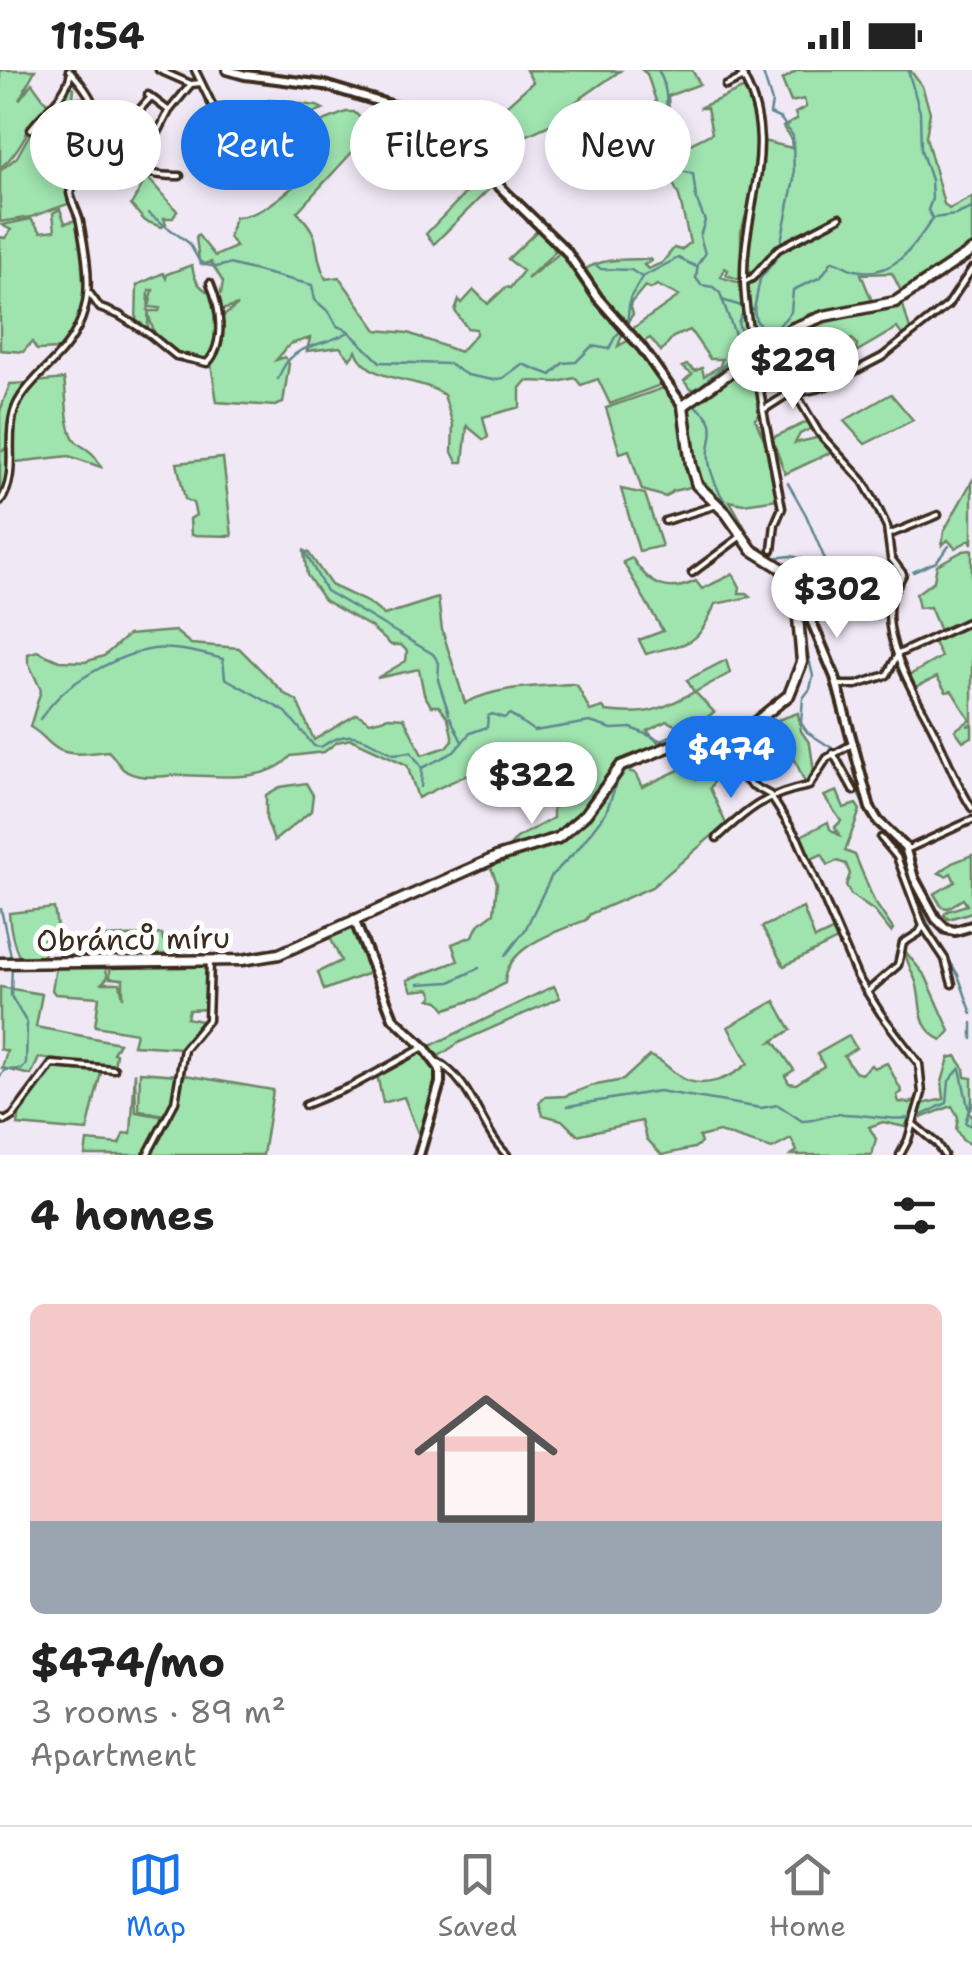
<!DOCTYPE html>
<html lang="en">
<head>
<meta charset="utf-8">
<style>
	body { margin:0; font-family:"Shantell Sans",sans-serif; background:#f2f2f2; color:#222; height:100vh; display:flex; flex-direction:column; font-size:38px; white-space:nowrap }
	* { box-sizing:border-box; margin:0 }
	p { font-size:32px; color:#767676 }
	.icon { flex:none; width:55px; height:55px; fill:none; stroke:currentColor; stroke-width:2; stroke-linecap:round; stroke-linejoin:round }
	.map { position:relative; height:1085px; overflow:hidden }
	.side { display:flex; flex-direction:column; background:#fff; flex:1 }
	.side>* { flex:none }
	.guide { position:absolute; left:30px; top:30px; width:912px; height:90px; display:flex; gap:20px }
	.price { position:absolute; translate:-50% -85px; padding:0 22px; border-radius:35px; background:#fff; color:#222; font-size:32px; line-height:65px; filter:drop-shadow(0 2px 5px #0008) }
	.price::after { content:''; position:absolute; left:50%; top:60px; width:30px; height:22px; margin-left:-15px; background:inherit; clip-path:polygon(0 0,100% 0,50% 100%) }
	.price.selected { background:#1a73e8; color:#fff }
	ul { padding:0; list-style:none }
	li { display:grid; align-content:center; gap:20px; height:530px; padding:0 30px }
	li span { display:grid; place-items:center; height:310px; border-radius:15px; color:#555 }
	li>.icon { margin-inline-start:auto }
	span .icon { width:180px; height:180px; fill:#fffc; stroke-width:1 }
	li b { font-size:42px }
	h2 { display:flex; justify-content:space-between; align-items:center; height:120px; padding:0 30px; font-size:42px }
	.chip { padding:0 35px; border-radius:45px; background:#fff; box-shadow:0 5px 15px #0003; font-size:35px; line-height:90px }
	.chip.selected { background:#1a73e8; color:#fff }
	.status { display:flex; justify-content:space-between; align-items:center; height:70px; padding:0 50px; background:#fff; direction:ltr }
	.status svg { height:28px; fill:currentColor }
	.dock { display:flex; justify-content:space-around; align-items:center; height:140px; border-top:2px solid #e0e0e0; background:#fff; font-size:28px; color:#767676 }
	.dock a { display:grid; justify-items:center; gap:5px }
	.dock .selected { color:#1a73e8 }
	.map>svg:first-child { display:block }
	.green { fill:#9fe3af; stroke:#6d8666; stroke-width:2.5 }
	.lines { fill:none; stroke-linecap:round; stroke-linejoin:round }
	.stream { stroke:#61878f; stroke-width:2.5 }
	.minor-casing { stroke:#3b2a1e; stroke-width:11 }
	.tertiary-casing { stroke:#3b2a1e; stroke-width:14 }
	.secondary-casing { stroke:#3b2a1e; stroke-width:15 }
	.minor { stroke:#fff; stroke-width:4 }
	.tertiary { stroke:#fff; stroke-width:6 }
	.secondary { stroke:#fff; stroke-width:8 }
	.labels { text-anchor:middle; dominant-baseline:central; stroke-width:10; stroke-linejoin:round; paint-order:stroke }
	.street-label { font-size:30px; fill:#3b2a1e; stroke:#fff }
</style>
</head>
<body>
<div class="status"><b>11:54</b><svg viewBox="0 0 49 12"><path d="M0 12V9h3v3zM5 12V6h3v6zM10 12V3h3v9zM15 12V0h3v12zM26 1h20v11H26zM47 4h2v5h-2z"/></svg></div>
<div class="map">
<svg width="972" height="1085" viewBox="0 0 972 1085">
	<rect width="100%" height="100%" fill="#f1e8f6"/>
	<filter id="ink" filterUnits="userSpaceOnUse"><feTurbulence type="fractalNoise" baseFrequency=".01" numOctaves="2"/><feDisplacementMap in="SourceGraphic" scale="20" xChannelSelector="R" yChannelSelector="G"/><feConvolveMatrix kernelMatrix="1 2 1 2 8 2 1 2 1" color-interpolation-filters="sRGB"/></filter>
	<g filter="url(#ink)">
		<g class="green">
			<path d="M0 0H35L19 30 32 13 48 35C28 53 22 81 0 98Z"/>
			<path d="M526 0 620 1 561 42 560 50 506 75 483 94 463 74 533 12Z"/>
			<path d="M642 0H692L700 14 668 26 669 41 664 48 668 57 679 60 688 75 712 63 707 38H699L747 17C755 43 765 84 754 107L756 111 741 162V210L726 205 728 200 725 198 721 207 746 215 747 159 759 112 763 71 792 78 791 69 783 57 797 49 795 43 806 37 804 29 791 32 782 10 798 0H910L922 16 930 42 926 67 944 134 949 139 972 127V175L921 212 901 221 892 203 861 204 872 231 870 234 809 244 698 319H690L684 311 692 304 682 297 687 295 695 301 702 298 704 306 720 296 722 289H710L690 260 673 267 661 281 650 268 643 272 632 259 679 226 657 215 651 219 645 216 630 234 633 244 626 254 598 224 584 200C604 187 626 190 650 189L651 191 644 195 648 199 662 193 674 178 681 180 690 173 679 126 643 49 656 31 647 4Z"/>
			<path d="M70 15 74 18 73 27 82 28 77 43 70 41 65 51 81 58 85 52 79 47 84 30 90 55 97 56 91 74 85 71 89 61 77 78 79 81 75 89 81 92 72 107 67 106 68 134 31 147 0 152V101L17 87 32 60 40 91 43 90 34 60 48 38Z"/>
			<path d="M269 30 317 36 323 39 246 71 229 49Z"/>
			<path d="M346 42H354L368 55 367 66 297 142C326 171 310 177 326 209L339 207 377 260 408 263 460 282 476 264V259L467 258 455 241 459 230 462 233 474 220 488 234 506 217 510 218 523 201 508 189 539 159 551 172 555 182 527 209 561 182 610 246 611 252 614 251 624 260 618 276 631 269 663 314 610 334 598 309 581 315 575 308 558 312 526 311 520 318V337L483 347 488 367 484 370 467 356 463 392H457L452 382 453 355 444 325C417 305 370 315 356 281L350 289 340 277 307 281 310 268 290 274 276 290 285 287 289 294 283 333 275 336 217 332 211 294 220 274 221 248 238 235 216 242C217 260 220 279 206 292 170 285 155 278 148 241H159L160 238 149 237 153 220H149L148 259 136 254 137 215 163 203 166 208 167 204 192 195C194 212 201 220 217 226L221 223 223 212 211 192 204 194 199 191 196 167 198 165 215 186 236 177 229 167 235 147C265 146 286 121 310 103L303 101 294 110 275 84 261 76Z"/>
			<path d="M483 105 494 114 434 174 426 164Z"/>
			<path d="M147 107 177 141 173 148H164L166 154 162 157 145 151 131 135Z"/>
			<path d="M60 139 65 153 77 150 79 154 85 242 60 279 37 280 32 272 23 282 0 280V167L5 168 11 160 2 155 31 149 41 162 55 160 53 143Z"/>
			<path d="M903 235 911 263 904 268 897 258 856 282 857 274 852 269C841 276 838 273 828 274 818 275 775 294 767 300L760 299 758 287 819 252Z"/>
			<path d="M753 288 759 306 761 343 755 349 768 379 778 429 743 434 730 431 747 461 743 465C732 452 707 414 697 408L686 337 691 338V332Z"/>
			<path d="M64 309C67 326 65 351 73 367 80 380 91 375 101 397L69 386 15 392 14 347 35 312Z"/>
			<path d="M30 313 12 341 10 375 2 381 11 377 7 410 0 429V341L10 314Z"/>
			<path d="M666 317 679 341 694 416 673 421 666 427 642 420 629 380 620 383 606 338Z"/>
			<path d="M891 324 913 350 865 374 844 351Z"/>
			<path d="M809 351 814 357 800 364 795 373 821 367 832 382 785 404 772 368Z"/>
			<path d="M223 388 232 466 191 465 190 449 196 445 193 433 185 429 177 393Z"/>
			<path d="M972 411V474L970 470 955 478 948 470 942 475 944 461Z"/>
			<path d="M621 419 645 424 662 476 639 481Z"/>
			<path d="M972 480V546L940 561 930 537 919 538 916 524 934 511 937 495 963 481Z"/>
			<path d="M304 482H308L331 515 369 533 384 545 438 528 442 560 465 633C500 616 533 617 571 614L577 615 590 641 603 637 606 641C648 646 657 641 694 622L687 610 726 590 730 603 695 622 714 642C698 655 687 663 667 651L647 661 662 676 617 696 595 728 559 764 513 780 509 777 517 768 553 748V726L587 709 583 692 569 679C527 675 456 709 418 728L407 695 351 669 337 672 324 682 291 686C266 715 213 705 177 705 162 706 137 711 123 699 118 694 114 686 108 681 93 683 68 687 56 678 46 672 43 664 30 657L41 620 28 592V584L37 581 59 591 85 592 104 586 128 565 175 561 191 574 239 578 285 624 297 631 314 670 357 644 370 652 389 647 404 648 422 685 447 677 453 670 448 648 439 636H431L424 624 419 599 377 608 406 591 407 581 401 575H391L371 557 324 530 307 505Z"/>
			<path d="M632 488C649 515 667 525 696 511L702 519 733 504 740 517 739 523H747L750 527 715 534C696 580 689 571 646 584L639 570 663 561 623 492Z"/>
			<path d="M972 552V654L967 656 972 655V667L963 671 955 660 970 650 952 621 946 622 937 607 911 619 908 606 941 587 933 570Z"/>
			<path d="M798 643 801 661 810 674 815 708 806 715 791 681 754 697 748 683 772 667V652Z"/>
			<path d="M681 699 690 700 696 709 708 706 715 710 710 718 726 754 652 817 590 844 586 850C557 861 505 877 505 913L479 928 446 939 439 931 430 929 433 926 430 919 412 921 407 910 458 891 452 874 473 866 478 855 494 843 497 813 490 795 563 769 595 739 619 703 625 700 635 703 642 717Z"/>
			<path d="M306 713 313 725 311 741 274 771 266 749V725L280 717Z"/>
			<path d="M837 721 844 738 856 734 860 740 845 781 855 785 874 831 893 859 891 862 874 841 851 825 846 815 850 804 846 794 837 791 828 795 822 784 809 790 799 767 828 752 830 759 839 765 835 757 841 751 824 726Z"/>
			<path d="M972 785V842L948 849 944 845 947 841 967 835 963 829 948 838 942 837 934 824 955 812 951 803 946 806 939 803 952 793Z"/>
			<path d="M54 838 59 869 44 870 43 889 34 891 19 886C13 873 10 859 9 843Z"/>
			<path d="M803 838 815 869 834 860 837 870 784 896 762 857Z"/>
			<path d="M348 855 354 857 372 902 324 920 318 902 341 891 330 867Z"/>
			<path d="M162 864 163 870H167L169 887 114 890 104 886 94 890 68 891V869Z"/>
			<path d="M905 881 926 907 950 961 942 970C915 957 923 935 916 912 912 901 906 891 905 881Z"/>
			<path d="M209 895 208 939 189 940 187 948 205 952 182 978 133 975 136 963 95 956 99 927 55 924 52 920 56 897 105 896 108 907 102 913H120L123 928V909L110 908V896Z"/>
			<path d="M554 916 560 928 460 972 439 986 428 977Z"/>
			<path d="M0 917 42 924 36 957 119 973 113 983 116 984 114 997 39 988 31 1005 2 998 7 981 0 979Z"/>
			<path d="M775 931 791 960 771 972H775L794 1000 785 1006 789 1013 796 1014 824 996 817 984 849 966 856 978 844 986 855 1002 861 1004 871 995 874 998 887 993 902 1022 897 1025 899 1032 910 1033 920 1027 905 1057 883 1052 869 1057 876 1069 872 1085H791L797 1081 791 1069 772 1079 719 1062 699 1067 701 1073 694 1078 662 1085 647 1069 642 1051 577 1065 562 1050 543 1045 539 1033 545 1027 565 1026 591 1016 623 1010 649 986C663 989 670 1001 682 1008 703 1020 732 1008 748 993L728 957Z"/>
			<path d="M422 979C449 1008 433 1029 423 1062L418 1063 404 1027 383 1033 377 1005Z"/>
			<path d="M956 986 964 998 965 1007 972 1008V1037L968 1042 972 1047V1075L963 1071 956 1060 958 1047 952 1036 913 1051 922 1034 944 1029 942 1012 949 988Z"/>
			<path d="M52 996 102 998 87 1061 18 1055 20 1040Z"/>
			<path d="M135 1002 136 1042 165 1047 146 1085H85L87 1071 119 1074 124 1063 131 1064Z"/>
			<path d="M140 1002 177 1005 174 1027 166 1045 139 1041Z"/>
			<path d="M179 1004 273 1020 263 1085H148L176 1032Z"/>
		</g>
		<g class="lines">
			<g class="stream">
				<path d="M658 0C666 13 669 34 664 48L652 50V56L681 71 687 84 684 88 668 73 662 74 660 78 674 99 693 104 696 128 705 151 700 166 705 184 698 194 696 208 701 215 713 217 720 223 738 273 730 290 687 328"/>
				<path d="M908 0 920 42 921 80 931 110 932 129 928 140 932 147"/>
				<path d="M148 143 189 173 201 194 216 197 229 194 312 215 315 230 330 243 337 256 347 260 380 292 449 294 467 305 493 310 503 308 522 294 551 305 563 293 576 292 592 276 609 279 615 267 627 254 630 228 642 207 678 188 697 197"/>
				<path d="M597 196 601 199 631 200 642 207"/>
				<path d="M722 230 754 240 756 250 763 259H776L791 242 793 220 821 207 832 191C841 193 847 198 855 200 894 209 914 176 933 148L955 145 972 138"/>
				<path d="M744 240 738 253 749 284"/>
				<path d="M754 240 760 209 778 186 794 109 793 66 781 49 770 44 772 32 762 0"/>
				<path d="M278 309C291 272 317 279 347 263"/>
				<path d="M692 334C729 357 701 368 711 401 720 432 733 438 745 463"/>
				<path d="M788 413 806 445 826 492"/>
				<path d="M304 480 326 521 433 584 439 593 438 610 449 644"/>
				<path d="M772 488 791 486 826 494C832 513 820 525 808 539"/>
				<path d="M913 502 936 492 949 476"/>
				<path d="M868 523 894 511"/>
				<path d="M803 564 813 606 810 619 803 628 801 653 807 662 838 682 870 748 898 779 929 856 958 905 972 944"/>
				<path d="M450 647 462 672"/>
				<path d="M40 649C60 622 71 614 100 598 148 573 171 574 223 589L225 608 286 642 314 676 321 677C353 655 364 670 394 684L411 682 422 698 454 682 470 663 487 657 488 646 492 644 504 648 510 644 534 661 590 652 612 659 631 658 662 671C673 661 691 664 700 675"/>
				<path d="M634 687 650 680"/>
				<path d="M421 717 422 699"/>
				<path d="M505 886 525 860 552 805 578 779 606 742 620 704"/>
				<path d="M419 914 450 912 479 898"/>
				<path d="M972 953V969"/>
				<path d="M0 1006 5 1000 22 999 26 994 27 953 11 926 12 891 1 839"/>
				<path d="M972 1031 965 1053 972 1056"/>
				<path d="M568 1036 659 1021 761 1038 778 1035 802 1051C815 1051 827 1045 840 1044 865 1043 894 1053 918 1046 927 1044 937 1037 947 1033L949 1011 960 998 968 1037"/>
			</g>
			<defs>
				<g id="minor">
					<path d="M159 0 191 14 201 13"/>
					<path d="M195 0 219 49"/>
					<path d="M739 0C784 71 742 135 744 210 745 253 758 298 763 340"/>
					<path d="M726 16 744 7"/>
					<path d="M148 25 168 40"/>
					<path d="M133 47 151 27"/>
					<path d="M98 55C114 93 141 107 180 106"/>
					<path d="M31 59C45 40 67 26 71 2"/>
					<path d="M150 78 169 41 191 14"/>
					<path d="M744 212 752 208 778 179 840 147"/>
					<path d="M90 224 100 238 119 245 149 264 176 286 207 293C226 274 220 236 210 213"/>
					<path d="M796 324 819 363 863 411 875 432 887 457 891 488 903 504C899 513 892 522 890 532 883 571 913 622 931 655 945 682 955 712 972 738"/>
					<path d="M0 432C19 404 5 372 14 342 20 321 42 304 56 288 97 245 90 207 80 152 78 142 72 134 70 123 90 68 119 52 69 0"/>
					<path d="M665 451 717 435"/>
					<path d="M888 465 938 445"/>
					<path d="M772 480 775 454 782 438 763 340 785 326 824 317 882 287 948 235 972 199"/>
					<path d="M692 503 740 467"/>
					<path d="M839 615H856L887 605 898 584 972 550"/>
					<path d="M724 672 729 687 740 704 750 714 770 725 798 769 857 906 881 944 919 994 922 1023 908 1070 900 1085"/>
					<path d="M833 683 854 721"/>
					<path d="M717 768C748 739 766 724 809 716L827 688 854 673"/>
					<path d="M908 779 972 750"/>
					<path d="M923 856 945 889 952 914"/>
					<path d="M867 922 898 895 903 873 919 863 923 856 897 787 881 768"/>
					<path d="M436 991C473 1011 479 1057 507 1085"/>
					<path d="M305 1035 352 1016 424 977"/>
					<path d="M0 1048 5 1051 13 1046 52 994 114 999"/>
					<path d="M912 1053 937 1074 944 1085"/>
					<path d="M147 1085 175 1032 184 979 208 950 210 891"/>
				</g>
				<g id="tertiary">
					<path d="M227 0 245 5 324 15 427 46 566 181 598 228 642 278 683 336"/>
					<path d="M798 536 809 545 835 607 870 738 878 751 905 777 914 808 936 849 946 859 955 861 972 856"/>
					<path d="M354 849 393 948 424 977 440 999V1013L419 1085"/>
				</g>
				<path id="secondary" d="M0 893 242 890 279 884 497 787 558 768 586 744 621 696 671 676 703 677 724 672 742 663 789 625 802 592 796 525 781 498 752 480 726 443 697 415 691 395 683 336 791 259 824 246 895 232 972 181"/>
			</defs>
			<use href="#minor" class="minor-casing"/>
			<use href="#tertiary" class="tertiary-casing"/>
			<use href="#secondary" class="secondary-casing"/>
			<use href="#minor" class="minor"/>
			<use href="#tertiary" class="tertiary"/>
			<use href="#secondary" class="secondary"/>
		</g>
	</g>
	<g class="labels">
		<g class="street-label">
			<text transform="translate(133 869) rotate(-1)">Obránců míru</text>
		</g>
	</g>
</svg>
<b class="price" style="left:793px;top:342px">$229</b>
<b class="price" style="left:837px;top:571px">$302</b>
<b class="price selected" style="left:731px;top:731px">$474</b>
<b class="price" style="left:532px;top:757px">$322</b>
<div class="guide">
<a class="chip">Buy</a>
<a class="chip selected">Rent</a>
<a class="chip">Filters</a>
<a class="chip">New</a>
</div>
</div>
<section class="side">
<h2>4 homes<svg class="icon" aria-label="filters" viewBox="0 0 24 24"><path d="M4 7h16M4 17h16"/><circle cx="9" cy="7" r="2"/><circle cx="15" cy="17" r="2"/></svg></h2>
<ul>
<li><span style="background:linear-gradient(#f6c9c9 70%,#9aa5b1 0)"><svg class="icon" aria-label="home" viewBox="0 0 24 24"><path d="M3 11l9-7 9 7M6 9v11h12V9"/></svg></span><div><b>$474/mo</b><p>3 rooms · 89 m²</p><p>Apartment</p></div></li>
</ul>
</section>
<nav class="dock">
<a class="selected"><svg class="icon" aria-label="map" viewBox="0 0 24 24"><path d="M3 6l6-2 6 2 6-2v14l-6 2-6-2-6 2zM9 4v14M15 6v14"/></svg>Map</a>
<a><svg class="icon" aria-label="saved" viewBox="0 0 24 24"><path d="M7 4h10v16l-5-4-5 4z"/></svg>Saved</a>
<a><svg class="icon" aria-label="home" viewBox="0 0 24 24"><path d="M3 11l9-7 9 7M6 9v11h12V9"/></svg>Home</a>
</nav>
</body>
</html>
